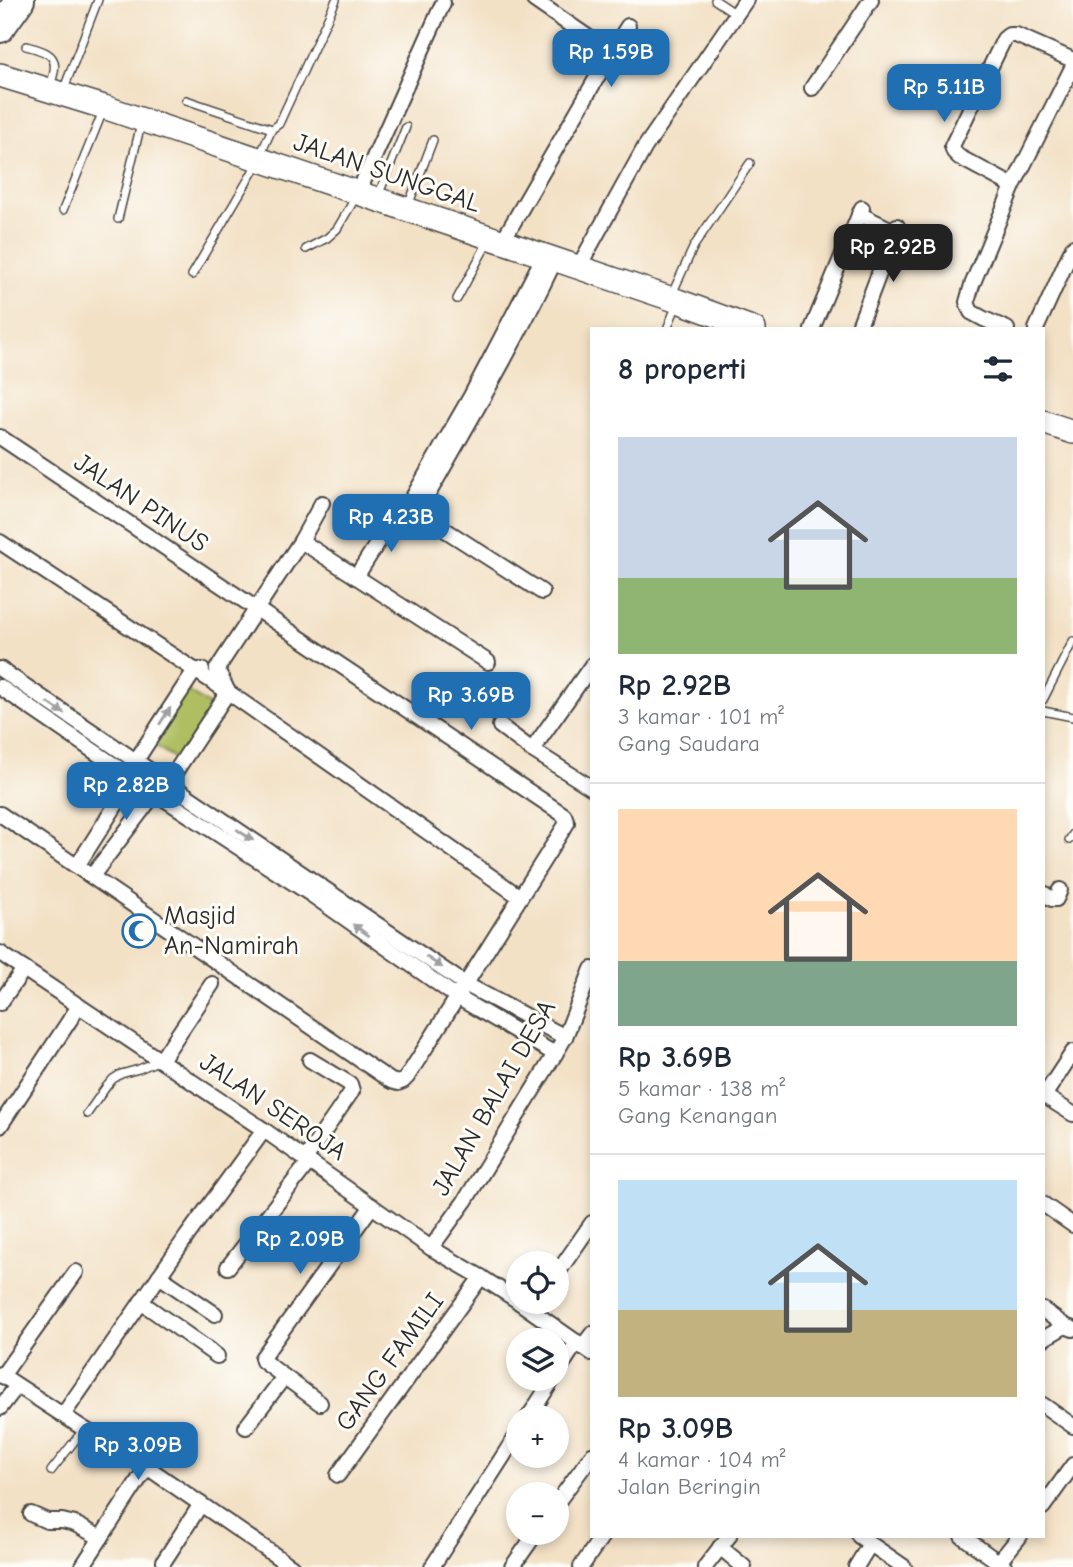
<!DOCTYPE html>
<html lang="id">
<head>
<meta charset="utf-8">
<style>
	body { margin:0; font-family:"Comic Neue",sans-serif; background:#f6f6f7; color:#1f2937; height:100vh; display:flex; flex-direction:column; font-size:26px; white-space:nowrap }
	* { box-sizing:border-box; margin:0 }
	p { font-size:23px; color:#747a83 }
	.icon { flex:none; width:38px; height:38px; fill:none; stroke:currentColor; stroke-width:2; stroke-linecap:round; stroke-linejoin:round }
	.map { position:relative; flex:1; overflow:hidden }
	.drawer { position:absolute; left:590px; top:327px; width:455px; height:1211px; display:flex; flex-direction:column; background:#fff; border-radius:0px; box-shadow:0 4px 10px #0003 }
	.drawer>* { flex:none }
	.fabs { position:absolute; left:506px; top:1251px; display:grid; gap:14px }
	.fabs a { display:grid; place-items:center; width:63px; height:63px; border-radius:50%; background:#fff; box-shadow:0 4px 10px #0003; font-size:35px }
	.price { position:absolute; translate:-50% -60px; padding:0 16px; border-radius:14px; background:#1f6fb2; color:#fff; font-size:23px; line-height:46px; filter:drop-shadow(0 2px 4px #0008) }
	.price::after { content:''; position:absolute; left:50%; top:42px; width:21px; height:16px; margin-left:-10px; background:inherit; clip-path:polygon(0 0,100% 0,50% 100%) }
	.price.selected { background:#222; color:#fff }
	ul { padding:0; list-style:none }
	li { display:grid; align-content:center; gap:14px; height:371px; padding:0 28px }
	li+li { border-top:2px solid #e0e1e3 }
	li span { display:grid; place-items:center; height:217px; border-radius:0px; color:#555 }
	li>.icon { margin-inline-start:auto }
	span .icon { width:126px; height:126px; fill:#fffc; stroke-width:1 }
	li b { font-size:30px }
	h2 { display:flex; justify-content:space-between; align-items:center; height:84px; padding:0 28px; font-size:30px }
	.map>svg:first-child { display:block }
	.green { fill:#aebe60; stroke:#6c7446; stroke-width:2 }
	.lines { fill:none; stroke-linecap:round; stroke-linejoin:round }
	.lane-casing { stroke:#494642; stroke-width:10 }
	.street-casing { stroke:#494642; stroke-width:18 }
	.primary-casing { stroke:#494642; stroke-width:26 }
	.highway-casing { stroke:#494642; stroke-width:32 }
	.lane { stroke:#fff; stroke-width:7 }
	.street { stroke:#fff; stroke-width:14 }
	.primary { stroke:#fff; stroke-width:23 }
	.highway { stroke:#fff; stroke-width:28 }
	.oneway { fill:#a0a0a0 }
	.labels { text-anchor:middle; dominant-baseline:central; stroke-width:6; stroke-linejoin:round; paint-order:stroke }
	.street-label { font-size:26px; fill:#2b2b2b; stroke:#fdfcf7 }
	.poi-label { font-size:26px; fill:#2b2b2b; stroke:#fdfcf7; text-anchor:start }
</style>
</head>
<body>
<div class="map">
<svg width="1073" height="1567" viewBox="0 0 1073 1567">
	<rect width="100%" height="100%" fill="#fdfcf7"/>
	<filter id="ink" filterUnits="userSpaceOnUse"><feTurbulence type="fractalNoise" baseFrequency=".0143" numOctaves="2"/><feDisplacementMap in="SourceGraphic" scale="14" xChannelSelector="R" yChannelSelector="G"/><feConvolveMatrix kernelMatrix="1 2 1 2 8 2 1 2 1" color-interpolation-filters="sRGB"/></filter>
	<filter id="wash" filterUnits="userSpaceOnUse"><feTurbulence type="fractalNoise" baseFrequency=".00686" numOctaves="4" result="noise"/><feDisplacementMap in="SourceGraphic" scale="28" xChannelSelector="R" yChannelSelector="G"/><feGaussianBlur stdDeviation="1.57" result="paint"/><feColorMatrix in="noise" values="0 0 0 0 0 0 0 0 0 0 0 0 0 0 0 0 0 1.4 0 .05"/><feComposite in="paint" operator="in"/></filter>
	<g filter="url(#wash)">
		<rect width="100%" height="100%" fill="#f3e1c6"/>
		<path class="green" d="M185 689 214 709 178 761 149 741Z"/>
	</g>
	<g filter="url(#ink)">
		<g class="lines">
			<defs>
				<g id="lane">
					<path d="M715 0 736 14"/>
					<path d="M26 46C54 53 60 58 50 86"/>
					<path d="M63 91 98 0"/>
					<path d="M186 100 272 129"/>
					<path d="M378 196 406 127"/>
					<path d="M408 206 433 140"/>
					<path d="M63 210 103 111"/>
					<path d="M118 219 141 124"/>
					<path d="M306 249 327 238 337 229 357 195"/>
					<path d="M192 275 252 173 272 129 279 124 283 115 336 0"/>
					<path d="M672 294 694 246 750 163"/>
					<path d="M457 299 488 242"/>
					<path d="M667 329 677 304"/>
					<path d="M1043 700 1073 641"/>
					<path d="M1043 711 1073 717"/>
					<path d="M1069 840 1073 834"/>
					<path d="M87 1114 106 1087 113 1079 121 1074 139 1069 160 1060"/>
					<path d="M51 1471 84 1429"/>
				</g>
				<g id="street">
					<path d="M611 53 628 26"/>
					<path d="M812 88 871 0"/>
					<path d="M1013 186 959 157 954 152 952 146 1004 39 1009 35H1016L1073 60"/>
					<path d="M358 193 443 3"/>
					<path d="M859 214 894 231"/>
					<path d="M502 242 611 53 534 0"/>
					<path d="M578 268 645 147 746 0"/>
					<path d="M812 329 862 208"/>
					<path d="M858 329 897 226"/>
					<path d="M1007 329 984 319 971 312 967 302 972 285 1013 186 1073 66"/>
					<path d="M1036 329 1073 247"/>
					<path d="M0 437 564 815 567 823 407 1077 403 1081 398 1083 391 1081 0 814"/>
					<path d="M408 506 471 396 544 256"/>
					<path d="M418 512C465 429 514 346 555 260"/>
					<path d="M301 541 488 662"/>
					<path d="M0 542 228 692 520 897"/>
					<path d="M356 577 395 515 402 508 408 506 542 592"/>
					<path d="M0 669 465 984 565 1037"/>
					<path d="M217 669 301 541 322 503"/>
					<path d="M0 687 155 793 312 895 457 997 555 1054"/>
					<path d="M500 726 532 750 592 788"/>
					<path d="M532 750 592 665"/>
					<path d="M77 866 133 778 135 762 195 670H202"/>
					<path d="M92 876 155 793 168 783 228 692 217 669"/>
					<path d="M1043 893 1052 899H1056L1060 890"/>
					<path d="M0 953 264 1130 431 1248 481 1277 518 1301"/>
					<path d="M0 1003 24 969"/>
					<path d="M161 1060 212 984"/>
					<path d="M1043 1095 1073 1114"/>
					<path d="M1044 1096 1073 1052"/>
					<path d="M0 1126 79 1006"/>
					<path d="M305 1159 352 1091 350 1084 310 1060"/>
					<path d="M1043 1204 1073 1225"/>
					<path d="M431 1248 465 1201 555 1054 565 1037 592 969"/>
					<path d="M228 1267 309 1162"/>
					<path d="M556 1275 592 1223"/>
					<path d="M159 1276 215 1314"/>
					<path d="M141 1302 217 1356"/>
					<path d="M519 1302 592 1353"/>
					<path d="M1043 1310 1065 1326 1073 1329"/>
					<path d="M1043 1339 1065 1326"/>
					<path d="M582 1347 592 1334"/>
					<path d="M0 1374 84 1429 147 1467 292 1567"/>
					<path d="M556 1374 577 1342"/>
					<path d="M2 1376 76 1272"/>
					<path d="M320 1403 263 1361 262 1358 372 1206"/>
					<path d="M1043 1405 1073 1426"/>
					<path d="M0 1408 17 1386"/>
					<path d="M63 1415 187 1236 264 1130"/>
					<path d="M528 1418 553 1379"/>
					<path d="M246 1427 284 1377"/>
					<path d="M338 1475 481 1277"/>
					<path d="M556 1504 592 1455"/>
					<path d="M1043 1507 1073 1465"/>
					<path d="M31 1514 47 1521H62L75 1524 101 1538"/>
					<path d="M859 1536 904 1567"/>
					<path d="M962 1536 1005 1567"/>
					<path d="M720 1547 744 1567"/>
					<path d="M164 1561 201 1504"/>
					<path d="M999 1562 1020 1536"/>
					<path d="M82 1567 147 1467"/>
					<path d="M432 1567 518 1433"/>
					<path d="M512 1567 536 1533"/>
					<path d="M581 1567 602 1536"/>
					<path d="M705 1567 729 1536"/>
					<path d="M856 1567 870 1544"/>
				</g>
				<g id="primary">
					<path d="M0 75 104 107 678 301 754 329"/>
					<path d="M1043 422 1073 432"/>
				</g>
				<path id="highway" d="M0 28 20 0"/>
			</defs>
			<use href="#lane" class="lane-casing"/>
			<use href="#street" class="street-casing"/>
			<use href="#primary" class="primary-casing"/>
			<use href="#highway" class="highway-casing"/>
			<use href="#lane" class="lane"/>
			<use href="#street" class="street"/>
			<use href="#primary" class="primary"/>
			<use href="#highway" class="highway"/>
		</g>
		<defs><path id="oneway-solid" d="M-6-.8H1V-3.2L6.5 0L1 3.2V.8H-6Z" transform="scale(1.75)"/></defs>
		<g class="oneway">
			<use href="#oneway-solid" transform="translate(56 708) rotate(34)"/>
			<use href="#oneway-solid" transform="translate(165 716) rotate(-57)"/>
			<use href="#oneway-solid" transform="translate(245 835) rotate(34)"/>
			<use href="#oneway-solid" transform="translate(361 930) rotate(-145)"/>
			<use href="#oneway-solid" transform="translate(434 962) rotate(34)"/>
		</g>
	</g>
	<defs>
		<symbol id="mosque-ring" viewBox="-11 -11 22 22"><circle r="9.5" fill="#fdfcf7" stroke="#1f6fb2" stroke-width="1.5"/><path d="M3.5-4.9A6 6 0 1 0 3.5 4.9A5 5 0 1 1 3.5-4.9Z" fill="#1f6fb2"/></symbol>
	</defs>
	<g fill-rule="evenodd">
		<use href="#mosque-ring" x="120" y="912" width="38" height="38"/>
	</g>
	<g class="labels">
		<g class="street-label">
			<text transform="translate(387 173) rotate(19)">JALAN SUNGGAL</text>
			<text transform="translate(141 503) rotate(34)">JALAN PINUS</text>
			<text transform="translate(494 1098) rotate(-60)">JALAN BALAI DESA</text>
			<text transform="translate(273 1107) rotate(34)">JALAN SEROJA</text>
			<text transform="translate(390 1362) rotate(-54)">GANG FAMILI</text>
		</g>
		<g class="poi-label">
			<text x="164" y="916">Masjid<tspan x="164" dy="30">An-Namirah</tspan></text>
		</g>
	</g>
</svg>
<div class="fabs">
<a><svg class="icon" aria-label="locate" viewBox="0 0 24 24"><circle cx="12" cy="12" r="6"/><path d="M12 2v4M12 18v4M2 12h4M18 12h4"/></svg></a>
<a><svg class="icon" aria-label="layers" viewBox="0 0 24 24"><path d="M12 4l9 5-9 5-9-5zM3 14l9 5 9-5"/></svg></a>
<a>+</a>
<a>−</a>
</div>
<b class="price" style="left:611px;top:89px">Rp 1.59B</b>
<b class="price" style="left:944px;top:124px">Rp 5.11B</b>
<b class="price selected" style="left:893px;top:284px">Rp 2.92B</b>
<b class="price" style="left:391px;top:554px">Rp 4.23B</b>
<b class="price" style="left:471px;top:732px">Rp 3.69B</b>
<b class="price" style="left:126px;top:822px">Rp 2.82B</b>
<b class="price" style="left:300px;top:1276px">Rp 2.09B</b>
<b class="price" style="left:138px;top:1482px">Rp 3.09B</b>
<section class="drawer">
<h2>8 properti<svg class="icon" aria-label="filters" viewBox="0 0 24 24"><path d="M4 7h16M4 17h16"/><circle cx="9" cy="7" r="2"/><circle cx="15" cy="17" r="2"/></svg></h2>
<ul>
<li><span style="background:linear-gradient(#c9d6e8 65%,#8fb573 0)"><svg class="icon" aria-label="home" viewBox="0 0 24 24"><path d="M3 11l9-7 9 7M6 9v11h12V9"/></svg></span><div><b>Rp 2.92B</b><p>3 kamar · 101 m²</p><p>Gang Saudara</p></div></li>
<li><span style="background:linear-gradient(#ffd9b3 70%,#7fa58c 0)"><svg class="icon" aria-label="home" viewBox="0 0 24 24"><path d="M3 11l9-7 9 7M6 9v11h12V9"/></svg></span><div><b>Rp 3.69B</b><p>5 kamar · 138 m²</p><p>Gang Kenangan</p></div></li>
<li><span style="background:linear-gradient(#bfe0f5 60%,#c2b280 0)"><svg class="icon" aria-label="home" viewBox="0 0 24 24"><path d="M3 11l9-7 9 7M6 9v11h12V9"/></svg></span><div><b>Rp 3.09B</b><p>4 kamar · 104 m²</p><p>Jalan Beringin</p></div></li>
</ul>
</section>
</div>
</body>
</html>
